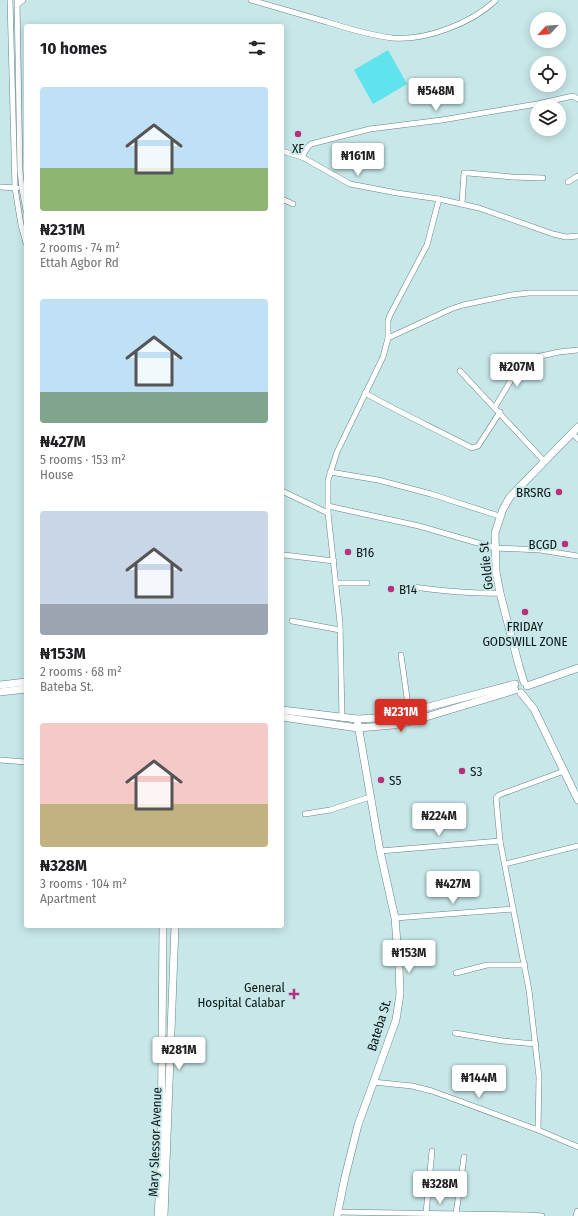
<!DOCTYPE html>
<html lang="en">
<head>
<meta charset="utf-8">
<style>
	body { margin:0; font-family:"Fira Sans Condensed",sans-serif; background:#f2f2f2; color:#202124; height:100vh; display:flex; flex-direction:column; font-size:15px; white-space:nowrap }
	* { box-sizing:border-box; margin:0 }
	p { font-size:13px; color:#757577 }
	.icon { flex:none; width:22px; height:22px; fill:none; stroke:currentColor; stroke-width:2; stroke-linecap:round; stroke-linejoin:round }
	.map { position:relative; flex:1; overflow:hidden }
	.details { position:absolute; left:24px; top:24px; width:260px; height:904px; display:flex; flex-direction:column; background:#fff; border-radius:4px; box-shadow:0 2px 10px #0003 }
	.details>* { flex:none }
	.needle { width:26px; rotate:244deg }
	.buttons { position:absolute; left:530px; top:12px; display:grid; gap:8px }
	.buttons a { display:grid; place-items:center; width:36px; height:36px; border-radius:50%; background:#fff; box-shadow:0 2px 10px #0003; font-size:20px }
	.price { position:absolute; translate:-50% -34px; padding:0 9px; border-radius:4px; background:#fff; color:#222; font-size:13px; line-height:26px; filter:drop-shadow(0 1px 2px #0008) }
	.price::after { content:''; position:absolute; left:50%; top:24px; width:12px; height:9px; margin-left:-6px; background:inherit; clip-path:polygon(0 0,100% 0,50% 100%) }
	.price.current { background:#d93025; color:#fff }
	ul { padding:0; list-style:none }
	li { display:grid; align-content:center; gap:8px; height:212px; padding:0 16px }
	li span { display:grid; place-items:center; height:124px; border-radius:4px; color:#555 }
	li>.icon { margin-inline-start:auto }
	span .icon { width:72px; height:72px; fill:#fffc; stroke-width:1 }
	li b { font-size:17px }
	h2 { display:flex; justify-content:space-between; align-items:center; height:48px; padding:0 16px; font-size:17px }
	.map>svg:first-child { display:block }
	.green { fill:#5fe3ec }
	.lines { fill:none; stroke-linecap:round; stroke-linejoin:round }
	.street-casing { stroke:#668486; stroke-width:6 }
	.secondary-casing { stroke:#668486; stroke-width:8 }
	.street { stroke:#fff; stroke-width:5 }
	.secondary { stroke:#fff; stroke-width:7 }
	.poi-dot { fill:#b5327b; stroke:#c7e7e9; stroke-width:1.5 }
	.labels { text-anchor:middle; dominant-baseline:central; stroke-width:4; stroke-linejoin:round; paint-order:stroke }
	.poi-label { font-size:13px; fill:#0c1818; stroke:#c7e7e9; text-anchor:start }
	.street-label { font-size:13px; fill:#0c1818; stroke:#c7e7e9 }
</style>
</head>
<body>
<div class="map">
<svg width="578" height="1216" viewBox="0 0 578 1216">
	<rect width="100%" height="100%" fill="#c7e7e9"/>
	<path class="green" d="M388 50 407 84 373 104 354 70Z"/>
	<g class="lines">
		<defs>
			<g id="street">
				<path d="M10 0 15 188 21 225 26 243"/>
				<path d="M17 0 20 171 22 189 26 211"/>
				<path d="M251 0C276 7 302 15 327 22 349 29 370 35 392 38 426 41 472 23 496 0"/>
				<path d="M17 5 23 0"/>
				<path d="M282 151 302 157 350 184 397 193 439 199 479 208 553 234 566 237 578 236"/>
				<path d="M302 157 307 148 311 144 370 129 442 120 537 104 573 96 578 99"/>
				<path d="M568 182 578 176"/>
				<path d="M0 187 17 188"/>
				<path d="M282 199 293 204"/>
				<path d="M462 204 464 173H468L512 177 543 178"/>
				<path d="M388 338 451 309 463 305 511 295 529 293H578"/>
				<path d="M460 371 544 461"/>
				<path d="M365 393C400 413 436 429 472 448L478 446 500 412"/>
				<path d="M495 407 523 360 559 352 578 350"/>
				<path d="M572 433 578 439"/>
				<path d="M330 472 378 480 431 494 499 516"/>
				<path d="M282 491 328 513"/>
				<path d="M328 506 419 526 495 548 540 550 578 556"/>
				<path d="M284 555 334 561"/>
				<path d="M336 583H367"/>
				<path d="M414 587C443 591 471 594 500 593"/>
				<path d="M292 621 340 630"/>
				<path d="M401 655 409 712"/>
				<path d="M342 718 340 623 328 513V480L337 452 383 357 388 338V321L390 315 427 245 439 199"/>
				<path d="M0 760 26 762"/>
				<path d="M305 814 330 810 370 797"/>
				<path d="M380 851 500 841"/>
				<path d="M505 864 578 846"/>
				<path d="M395 918 513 909"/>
				<path d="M456 973 487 965H525"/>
				<path d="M455 1033 503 1041 536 1044"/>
				<path d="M373 1082 412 1086 432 1091 538 1130 578 1147"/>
				<path d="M538 1130 539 1077 529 990 500 841 496 798 499 795 564 771"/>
				<path d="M337 1212 528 1215 542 1216"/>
				<path d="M426 1213 432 1151"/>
				<path d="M456 1214 464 1157"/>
			</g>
			<g id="secondary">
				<path d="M524 682 519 666 500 593 496 572 495 533 503 509 510 497 578 427"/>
				<path d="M0 685 26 682"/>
				<path d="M527 686 578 668"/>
				<path d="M0 692 26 689"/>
				<path d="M521 693 534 709 578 800"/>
				<path d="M282 710 357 719 378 718 409 712 515 684"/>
				<path d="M282 717 358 728 393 725 416 720 515 690"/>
				<path d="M158 1216 161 1167 163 926"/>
				<path d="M164 1216 175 926"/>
				<path d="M337 1216 345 1177 358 1125 396 1020 400 994 399 967 395 918 380 851 357 719"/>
				<path d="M577 1216 578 1212"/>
			</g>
		</defs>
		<use href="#street" class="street-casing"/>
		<use href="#secondary" class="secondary-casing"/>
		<use href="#street" class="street"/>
		<use href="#secondary" class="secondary"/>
	</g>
	<g class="poi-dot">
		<circle cx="298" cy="134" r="4"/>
		<circle cx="559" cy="492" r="4"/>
		<circle cx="565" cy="544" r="4"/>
		<circle cx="348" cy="552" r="4"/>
		<circle cx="391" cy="589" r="4"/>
		<circle cx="525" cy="612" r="4"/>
		<circle cx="462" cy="771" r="4"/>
		<circle cx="381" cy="780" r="4"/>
		<path d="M292 988h4v4h4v4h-4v4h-4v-4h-4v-4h4z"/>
	</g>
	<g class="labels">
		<g class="poi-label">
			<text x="298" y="148" text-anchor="middle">XF</text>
			<text x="551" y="492" text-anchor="end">BRSRG</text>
			<text x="557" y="544" text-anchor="end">BCGD</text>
			<text x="356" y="552">B16</text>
			<text x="399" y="589">B14</text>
			<text x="525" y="626" text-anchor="middle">FRIDAY<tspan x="525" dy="15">GODSWILL ZONE</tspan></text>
			<text x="470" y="771">S3</text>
			<text x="389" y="780">S5</text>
			<text x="285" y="987" text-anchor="end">General<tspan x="285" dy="15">Hospital Calabar</tspan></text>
		</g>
		<g class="street-label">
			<text transform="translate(486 566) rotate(-96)">Goldie St</text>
			<text transform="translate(379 1025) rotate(-73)">Bateba St.</text>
			<text transform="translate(155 1142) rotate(-88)">Mary Slessor Avenue</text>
		</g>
	</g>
</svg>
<div class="buttons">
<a><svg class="needle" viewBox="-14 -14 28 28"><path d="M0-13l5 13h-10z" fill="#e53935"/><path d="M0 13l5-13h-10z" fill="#757577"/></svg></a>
<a><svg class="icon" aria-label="locate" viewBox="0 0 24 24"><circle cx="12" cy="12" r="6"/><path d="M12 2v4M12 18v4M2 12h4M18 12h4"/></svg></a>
<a><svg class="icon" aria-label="layers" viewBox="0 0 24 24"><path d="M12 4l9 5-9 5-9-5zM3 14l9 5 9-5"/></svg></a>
</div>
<b class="price" style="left:436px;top:112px">₦548M</b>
<b class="price" style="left:358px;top:177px">₦161M</b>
<b class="price" style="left:517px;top:388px">₦207M</b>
<b class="price current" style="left:401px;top:733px">₦231M</b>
<b class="price" style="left:439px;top:837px">₦224M</b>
<b class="price" style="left:453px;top:905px">₦427M</b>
<b class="price" style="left:409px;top:974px">₦153M</b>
<b class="price" style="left:179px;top:1071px">₦281M</b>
<b class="price" style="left:479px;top:1099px">₦144M</b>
<b class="price" style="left:440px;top:1205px">₦328M</b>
<section class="details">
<h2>10 homes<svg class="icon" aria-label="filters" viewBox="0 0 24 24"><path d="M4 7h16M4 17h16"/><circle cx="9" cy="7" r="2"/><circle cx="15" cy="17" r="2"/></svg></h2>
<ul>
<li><span style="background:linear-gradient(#bfe0f5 65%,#8fb573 0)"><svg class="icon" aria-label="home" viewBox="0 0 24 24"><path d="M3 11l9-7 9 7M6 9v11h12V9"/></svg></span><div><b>₦231M</b><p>2 rooms · 74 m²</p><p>Ettah Agbor Rd</p></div></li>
<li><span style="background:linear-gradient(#bfe0f5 75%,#7fa58c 0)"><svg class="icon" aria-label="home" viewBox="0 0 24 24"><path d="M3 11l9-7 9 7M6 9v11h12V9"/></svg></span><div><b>₦427M</b><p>5 rooms · 153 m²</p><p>House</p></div></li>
<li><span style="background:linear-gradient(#c9d6e8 75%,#9aa5b1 0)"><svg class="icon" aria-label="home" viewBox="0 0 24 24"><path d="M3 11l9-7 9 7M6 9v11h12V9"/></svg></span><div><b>₦153M</b><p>2 rooms · 68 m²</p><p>Bateba St.</p></div></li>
<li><span style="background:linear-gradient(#f6c9c9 65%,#c2b280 0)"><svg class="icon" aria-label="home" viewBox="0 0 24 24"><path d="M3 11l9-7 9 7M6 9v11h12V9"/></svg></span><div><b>₦328M</b><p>3 rooms · 104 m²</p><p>Apartment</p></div></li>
</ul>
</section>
</div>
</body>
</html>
